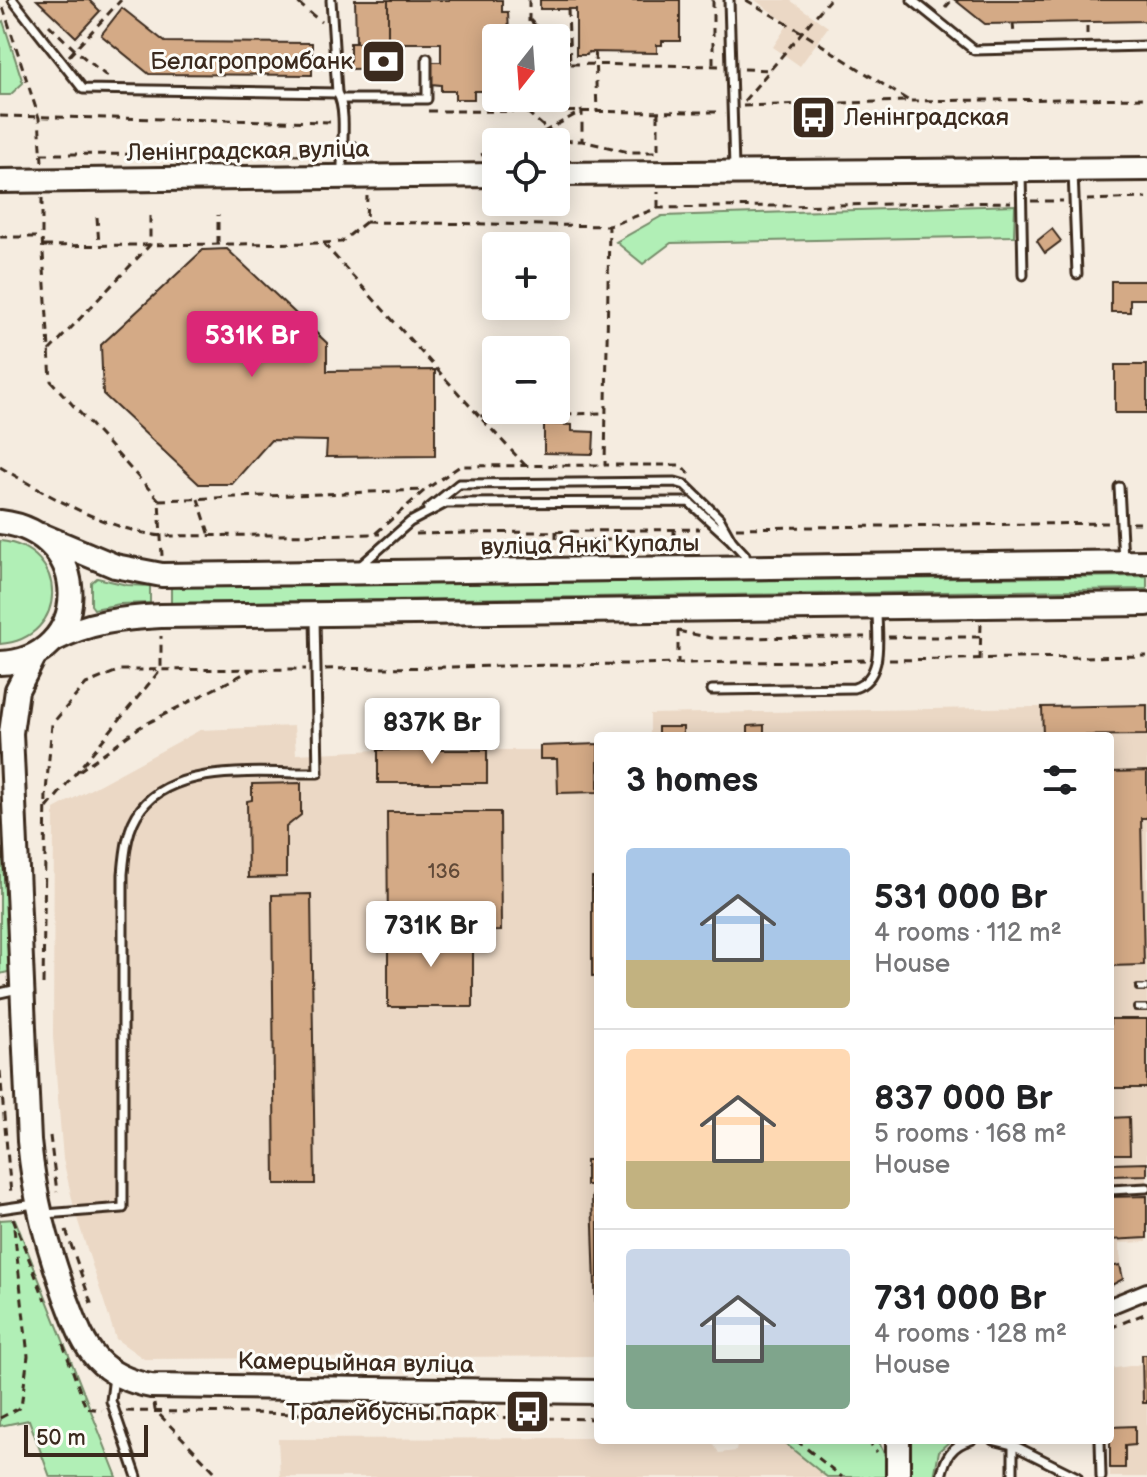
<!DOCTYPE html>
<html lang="en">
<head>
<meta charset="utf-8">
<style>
	body { margin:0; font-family:"Balsamiq Sans",sans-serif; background:#f2f2f2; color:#202124; height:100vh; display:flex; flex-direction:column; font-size:30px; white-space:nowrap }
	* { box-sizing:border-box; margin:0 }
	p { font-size:26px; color:#757577 }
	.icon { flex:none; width:44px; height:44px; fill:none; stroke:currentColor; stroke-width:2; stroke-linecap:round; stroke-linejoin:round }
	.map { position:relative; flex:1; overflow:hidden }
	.panel { position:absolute; left:594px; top:732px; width:520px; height:712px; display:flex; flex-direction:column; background:#fff; border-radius:8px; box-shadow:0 4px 20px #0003 }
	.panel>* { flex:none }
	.needle { width:52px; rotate:197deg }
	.controls { position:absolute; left:482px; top:24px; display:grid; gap:16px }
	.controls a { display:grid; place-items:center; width:88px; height:88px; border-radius:8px; background:#fff; box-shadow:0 4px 20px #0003; font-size:40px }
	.scale { position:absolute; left:24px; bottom:20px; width:124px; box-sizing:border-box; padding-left:8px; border:4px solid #3b2a1e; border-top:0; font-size:22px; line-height:28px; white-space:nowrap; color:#3b2a1e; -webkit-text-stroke:6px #fdfcf7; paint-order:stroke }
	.price { position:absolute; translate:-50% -68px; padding:0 18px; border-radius:8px; background:#fff; color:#222; font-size:26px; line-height:52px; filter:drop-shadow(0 2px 4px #0008) }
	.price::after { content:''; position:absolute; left:50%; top:48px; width:24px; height:18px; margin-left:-12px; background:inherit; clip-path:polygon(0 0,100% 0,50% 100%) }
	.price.active { background:#db2777; color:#fff }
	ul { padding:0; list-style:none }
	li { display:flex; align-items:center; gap:24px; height:200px; padding:0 32px }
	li+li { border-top:2px solid #e0e0e0 }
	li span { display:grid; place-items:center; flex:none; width:224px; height:160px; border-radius:8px; color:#555 }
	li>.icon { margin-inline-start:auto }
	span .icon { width:96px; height:96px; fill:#fffc; stroke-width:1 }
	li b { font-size:34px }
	h2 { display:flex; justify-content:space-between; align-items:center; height:96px; padding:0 32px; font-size:34px }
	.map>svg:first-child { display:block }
	.built { fill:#ebd8c5 }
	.green { fill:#b1efb6; stroke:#768c6a; stroke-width:2 }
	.building { fill:#d4aa86; stroke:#3b2a1e; stroke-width:2 }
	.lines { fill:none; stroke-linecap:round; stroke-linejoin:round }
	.lane-casing { stroke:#3b2a1e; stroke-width:13 }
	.street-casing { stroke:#3b2a1e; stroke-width:20 }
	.secondary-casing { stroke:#3b2a1e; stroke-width:28 }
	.path { stroke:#3b2a1e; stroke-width:3; stroke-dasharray:8 6; stroke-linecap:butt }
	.lane { stroke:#fdfcf7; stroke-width:7 }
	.street { stroke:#fdfcf7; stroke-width:14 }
	.secondary { stroke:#fdfcf7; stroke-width:22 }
	.rail-casing { stroke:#3b2a1e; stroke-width:8 }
	.rail { stroke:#fdfcf7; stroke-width:5; stroke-dasharray:15; stroke-linecap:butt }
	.labels { text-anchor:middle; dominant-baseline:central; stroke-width:6; stroke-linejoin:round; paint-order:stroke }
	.number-label { font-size:20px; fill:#614a38 }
	.poi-label { font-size:24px; fill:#3b2a1e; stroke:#fdfcf7; text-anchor:end }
	.street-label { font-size:24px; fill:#3b2a1e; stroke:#fdfcf7 }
</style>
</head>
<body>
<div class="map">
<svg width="1147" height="1477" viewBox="0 0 1147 1477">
	<rect width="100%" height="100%" fill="#f5ece0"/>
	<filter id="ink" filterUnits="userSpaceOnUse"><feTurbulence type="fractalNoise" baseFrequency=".0125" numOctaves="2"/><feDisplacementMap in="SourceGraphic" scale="16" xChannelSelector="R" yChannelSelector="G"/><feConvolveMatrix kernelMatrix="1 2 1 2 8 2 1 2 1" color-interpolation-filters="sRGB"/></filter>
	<g filter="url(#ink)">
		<g class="built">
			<path d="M755 0H790L828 27 800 66 773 47 788 24Z"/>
			<path d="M1147 705V1242L1119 1243 1123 1279 1110 1286V736H650V714Z"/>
			<path d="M294 726 296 754 378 750H539L540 746 598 744V1356L144 1359 116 1339 75 1212 63 1159 53 1037 54 809 200 730Z"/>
			<path d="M1142 1355H1147V1477H1110V1369L1142 1364Z"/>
			<path d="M598 1438 711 1440 719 1453 736 1451 738 1440H781L827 1477H280L278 1439Z"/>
		</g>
		<g class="green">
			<path d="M3 21 23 83 10 95H0V23Z"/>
			<path d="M1015 205 1014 236 671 243 643 264 616 242 662 216Z"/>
			<path d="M0 541C70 548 69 639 0 644Z"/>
			<path d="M1147 576V589L171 603V587Z"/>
			<path d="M97 578 127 585 150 586V603L120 604 94 609 91 605V583Z"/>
			<path d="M0 853 2 854 12 971 0 974Z"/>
			<path d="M15 1219 117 1477H50L29 1420 0 1426V1220Z"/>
			<path d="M781 1440H878L886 1458 888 1477H827Z"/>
			<path d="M911 1440H951L939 1451 934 1477H910Z"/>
		</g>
		<g class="building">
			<path d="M37 0H89L100 11 76 37Z"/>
			<path d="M355 0H388V43H356Z"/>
			<path d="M388 0H502V12H508L509 34H516V38H496V91H474V99H455V91H441V85L431 84V62H441V43H403L404 68 350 69V43H388Z"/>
			<path d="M540 0H680V41H662V45H657V53L588 52 587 55H576V9H540Z"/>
			<path d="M955 0H1147V21L985 24Z"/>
			<path d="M122 8 165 42 312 43V75L149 74 101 35Z"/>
			<path d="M1052 229 1061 241 1045 253 1037 241Z"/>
			<path d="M227 249 327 343V371L435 370V456L326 457 327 441 271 440 232 484H199L103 394 101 345 203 250Z"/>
			<path d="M1111 281H1147V299H1130V312H1111Z"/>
			<rect x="1115" y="365" width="32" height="48"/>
			<path d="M544 424 572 425V431L594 432 593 454 544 453Z"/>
			<path d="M1147 705V735L1043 736 1042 707Z"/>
			<path d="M764 725V736H748V726Z"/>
			<rect x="658" y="727" width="25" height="9"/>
			<path d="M598 744V792L558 793 557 759H540V746Z"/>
			<rect x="378" y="750" width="109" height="33"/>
			<path d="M1147 771V818H1141L1144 965 1110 966V772Z"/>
			<path d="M301 783V815L286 827V877L248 878 247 801 252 800V784Z"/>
			<path d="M387 812H500L501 931 388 932Z"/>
			<rect x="592" y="878" width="6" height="98"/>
			<path d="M311 894 315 1184H275L272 895Z"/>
			<path d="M473 931V1007H388V932Z"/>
			<rect x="1110" y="1019" width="37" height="69"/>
			<path d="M1129 1117 1130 1154H1110V1118Z"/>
			<rect x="586" y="1160" width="12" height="25"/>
			<path d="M1147 1163V1175L1110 1176V1164Z"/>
			<path d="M598 1195V1347H597L592 1196Z"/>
			<path d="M1147 1196V1238L1110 1240V1197Z"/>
			<path d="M1120 1265 1123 1279 1110 1286V1267Z"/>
			<path d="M1142 1355H1147V1403H1143Z"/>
			<path d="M1135 1426V1445L1125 1446V1468H1110V1427Z"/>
		</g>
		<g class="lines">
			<defs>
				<g id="lane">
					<path d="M13 0 83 89 337 93"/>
					<path d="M331 0 337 93C348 108 341 154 342 174"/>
					<path d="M729 0 734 169"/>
					<path d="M912 0 974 50 1147 46"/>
					<path d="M341 99H427V58"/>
					<path d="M1021 172 1023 275"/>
					<path d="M1073 172 1077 274"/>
					<path d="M1119 487 1123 560"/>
					<path d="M428 509 459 484 675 482 685 485 719 518 732 541 745 555 747 563"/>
					<path d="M359 567 410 522 446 503 689 502 732 541"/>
					<path d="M712 690 854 688C885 678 877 638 877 611"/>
					<path d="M0 993 18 989"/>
					<path d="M1110 1190 1147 1188"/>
					<path d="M0 1209 35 1204"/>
					<path d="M45 1214 123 1208V874C125 852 127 827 141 809 175 762 266 774 318 773L315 618"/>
					<path d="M114 1376 111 1401 137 1477"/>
					<path d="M993 1440 1013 1445 1077 1477"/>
					<path d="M1013 1440V1477"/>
					<path d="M1100 1440 1101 1477"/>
					<path d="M941 1477C945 1458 951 1445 971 1440"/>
				</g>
				<path id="street" d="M1110 1306 1147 1291"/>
				<g id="secondary">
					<path d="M556 174 1147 169"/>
					<path d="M0 181 496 175"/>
					<path d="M0 522C97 533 91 661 0 663"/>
					<path d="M41 535 115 566 162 575 1147 562"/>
					<path d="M54 640C89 622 122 618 161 616L1147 604"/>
					<path d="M35 655 17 690 11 733 29 1141C35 1201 46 1241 66 1298 74 1318 81 1342 97 1359 111 1374 130 1382 151 1386L598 1392"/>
					<path d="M898 1477V1440"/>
				</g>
			</defs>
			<use href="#lane" class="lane-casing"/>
			<use href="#street" class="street-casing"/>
			<use href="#secondary" class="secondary-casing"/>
			<g class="path">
				<path d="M285 0 297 2 321 22"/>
				<path d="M529 0V38"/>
				<path d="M713 0V66"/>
				<path d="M746 0 803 33 909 101"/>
				<path d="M3 7 39 118 42 162"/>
				<path d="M945 8 952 0"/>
				<path d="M568 9 570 64 721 66"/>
				<path d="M530 20 547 38"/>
				<path d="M1013 23 1014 35"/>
				<path d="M49 25 75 50 109 78"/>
				<path d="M541 32 569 33"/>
				<path d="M1087 34V22"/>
				<path d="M556 48 570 64"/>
				<path d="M595 53 597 112"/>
				<path d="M69 56 121 0"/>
				<path d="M744 69 772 70"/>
				<path d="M528 98 527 112 559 140"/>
				<path d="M744 101 829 0"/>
				<path d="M743 106 909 101 1147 98"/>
				<path d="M428 111 721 112"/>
				<path d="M658 113V152"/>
				<path d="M0 116 332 122"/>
				<path d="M531 139 582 111V141"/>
				<path d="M355 141 368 157"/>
				<path d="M522 142 529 140 582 141 629 152H658"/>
				<path d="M41 154 330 155"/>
				<path d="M481 155 496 150"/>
				<path d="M42 198V237L51 381 159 500 162 556"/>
				<path d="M1087 200 1147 198"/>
				<path d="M1031 201H1063"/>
				<path d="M658 208V192"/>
				<path d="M97 217 99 245"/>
				<path d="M366 222 609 226"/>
				<path d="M0 237H42"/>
				<path d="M323 243 341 242 366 222 367 196"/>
				<path d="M218 244V215"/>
				<path d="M44 246 323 243 479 416"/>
				<path d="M49 351 150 245V216"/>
				<path d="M526 466 479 416 605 413"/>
				<path d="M0 467C50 496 104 529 162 536L380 534"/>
				<path d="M689 474 681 465H605L609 226 658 208 1011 202"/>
				<path d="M198 499 210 536"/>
				<path d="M159 500 425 490"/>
				<path d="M1132 523H1147"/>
				<path d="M736 528 1108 523"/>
				<path d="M616 530 613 540 674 547"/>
				<path d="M674 530V550"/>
				<path d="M556 531V541L613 540"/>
				<path d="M376 533 425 490 460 466 605 465"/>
				<path d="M416 534 700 529"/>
				<path d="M678 630V662"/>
				<path d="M678 631 711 638 865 637"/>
				<path d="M888 637H980"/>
				<path d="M889 660 1147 656"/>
				<path d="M980 660 981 623"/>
				<path d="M325 669 866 660"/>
				<path d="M79 771 140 727 251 670"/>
				<path d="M47 808 161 669V636"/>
				<path d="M43 984 46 792 52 724 86 684 120 670 306 669"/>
				<path d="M0 1071 11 1194"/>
				<path d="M50 1136 57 1192"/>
				<path d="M13 1218 45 1300"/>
				<path d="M66 1230 92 1306"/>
				<path d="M1110 1328 1147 1313"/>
				<path d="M63 1344 86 1408 102 1410"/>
				<path d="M154 1403 155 1410 220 1477"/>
				<path d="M126 1411 598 1419"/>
				<path d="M0 1418 21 1407 28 1356 14 1228"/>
				<path d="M796 1440 842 1477"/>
				<path d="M867 1440 877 1452"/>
			</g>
			<use href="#lane" class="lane"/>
			<use href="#street" class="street"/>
			<use href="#secondary" class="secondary"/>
			<defs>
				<g id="rail">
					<path d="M1138 988H1147"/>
					<path d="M1136 1008H1147"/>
				</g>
			</defs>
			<use href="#rail" class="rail-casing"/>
			<use href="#rail" class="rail"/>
		</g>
	</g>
	<defs>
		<symbol id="bank-square" viewBox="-11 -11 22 22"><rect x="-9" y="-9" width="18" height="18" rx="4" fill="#3b2a1e" stroke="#fdfcf7"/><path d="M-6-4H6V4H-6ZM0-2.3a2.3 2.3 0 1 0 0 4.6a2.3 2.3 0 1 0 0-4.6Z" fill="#fff"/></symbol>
		<symbol id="bus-square" viewBox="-11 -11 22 22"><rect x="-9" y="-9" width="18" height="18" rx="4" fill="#3b2a1e" stroke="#fdfcf7"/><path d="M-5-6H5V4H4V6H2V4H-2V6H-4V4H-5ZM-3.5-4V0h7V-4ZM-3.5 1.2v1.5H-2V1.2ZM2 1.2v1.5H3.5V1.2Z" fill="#fff"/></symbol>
	</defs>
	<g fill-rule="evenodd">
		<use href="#bank-square" x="358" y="36" width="51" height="51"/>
		<use href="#bus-square" x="788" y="92" width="51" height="51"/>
		<use href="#bus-square" x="502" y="1386" width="51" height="51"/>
	</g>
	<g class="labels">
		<g class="number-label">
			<text x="444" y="872">136</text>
		</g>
		<g class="poi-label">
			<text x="353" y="61">Белагропромбанк</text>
			<text x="844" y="117" text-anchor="start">Ленінградская</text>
			<text x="496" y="1412">Тралейбусны парк</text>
		</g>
		<g class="street-label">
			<text transform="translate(248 151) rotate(-1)">Ленінградская вуліца</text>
			<text transform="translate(590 545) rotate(-1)">вуліца Янкі Купалы</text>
			<text transform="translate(356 1363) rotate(1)">Камерцыйная вуліца</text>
		</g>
	</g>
</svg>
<div class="controls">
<a><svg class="needle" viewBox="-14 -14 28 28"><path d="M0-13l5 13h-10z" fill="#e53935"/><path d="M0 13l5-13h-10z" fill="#757577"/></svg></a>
<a><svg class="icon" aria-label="locate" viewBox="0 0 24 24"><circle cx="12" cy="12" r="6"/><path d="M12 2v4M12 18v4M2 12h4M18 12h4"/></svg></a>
<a>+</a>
<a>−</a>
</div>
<div class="scale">50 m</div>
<b class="price active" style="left:252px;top:379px">531K Br</b>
<b class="price" style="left:432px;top:766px">837K Br</b>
<b class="price" style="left:431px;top:969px">731K Br</b>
<section class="panel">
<h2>3 homes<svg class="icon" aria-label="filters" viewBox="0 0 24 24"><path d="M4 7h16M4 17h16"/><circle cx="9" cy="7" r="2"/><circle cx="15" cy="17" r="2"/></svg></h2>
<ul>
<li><span style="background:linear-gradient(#a9c7e8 70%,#c2b280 0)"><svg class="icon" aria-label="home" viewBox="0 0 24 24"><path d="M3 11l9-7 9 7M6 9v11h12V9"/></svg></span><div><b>531 000 Br</b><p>4 rooms · 112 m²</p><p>House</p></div></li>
<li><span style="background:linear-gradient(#ffd9b3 70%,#c2b280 0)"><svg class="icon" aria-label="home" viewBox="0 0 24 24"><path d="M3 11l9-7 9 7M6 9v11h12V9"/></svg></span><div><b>837 000 Br</b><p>5 rooms · 168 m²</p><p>House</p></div></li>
<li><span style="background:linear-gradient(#c9d6e8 60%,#7fa58c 0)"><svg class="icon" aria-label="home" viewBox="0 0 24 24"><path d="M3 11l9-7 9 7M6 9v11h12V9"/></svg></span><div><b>731 000 Br</b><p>4 rooms · 128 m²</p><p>House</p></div></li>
</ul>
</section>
</div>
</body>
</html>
